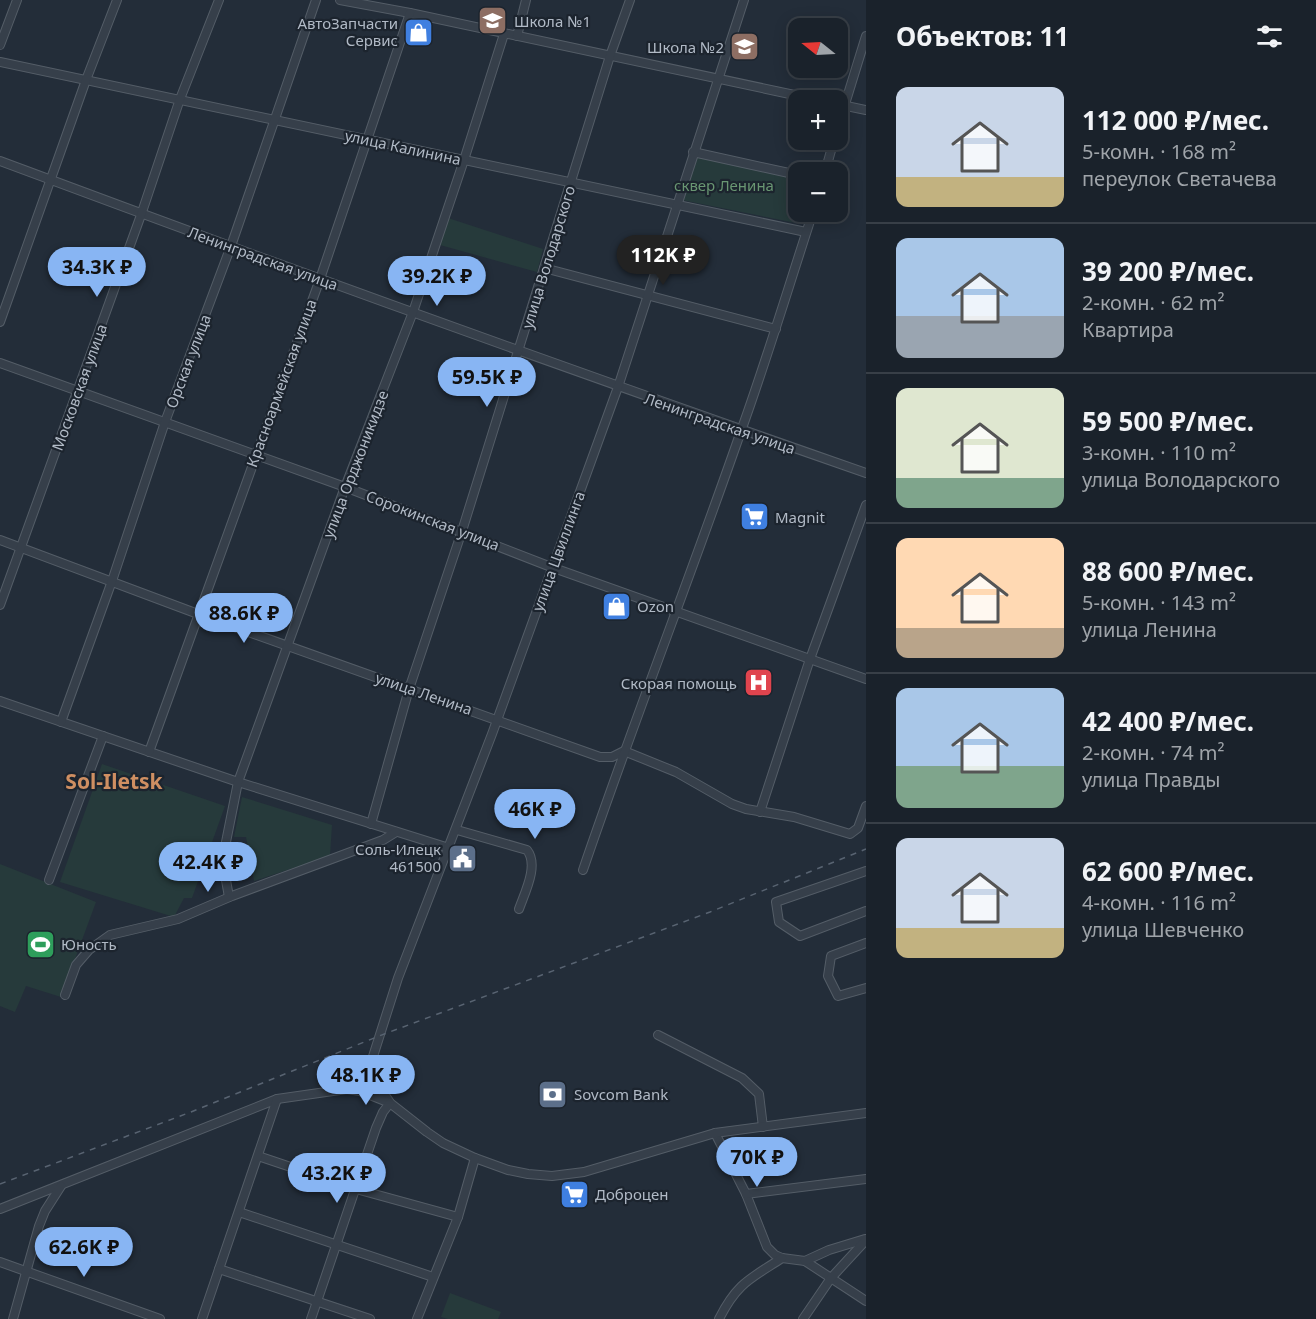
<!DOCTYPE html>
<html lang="ru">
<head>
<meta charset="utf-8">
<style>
	body { margin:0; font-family:"Noto Sans",sans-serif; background:#272f37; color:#f1f3f6; height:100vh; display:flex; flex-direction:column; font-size:22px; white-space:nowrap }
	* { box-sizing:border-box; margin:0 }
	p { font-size:20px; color:#9fa4a9 }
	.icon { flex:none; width:33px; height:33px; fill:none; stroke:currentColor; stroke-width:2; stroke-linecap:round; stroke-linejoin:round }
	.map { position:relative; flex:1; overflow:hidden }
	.panel { display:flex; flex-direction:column; background:#1a222b; width:450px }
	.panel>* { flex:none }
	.needle { width:39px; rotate:288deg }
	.tools { position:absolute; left:788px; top:18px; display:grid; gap:12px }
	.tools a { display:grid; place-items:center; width:60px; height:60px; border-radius:12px; background:#1a222b; box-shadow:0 3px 15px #0003,0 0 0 2px #383f47; font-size:30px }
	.price { position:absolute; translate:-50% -51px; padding:0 14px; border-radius:21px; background:#88b5f3; color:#111; font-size:20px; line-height:39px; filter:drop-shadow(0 2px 3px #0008) }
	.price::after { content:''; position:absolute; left:50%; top:36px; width:18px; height:14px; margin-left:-9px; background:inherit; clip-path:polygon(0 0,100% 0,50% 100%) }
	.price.selected { background:#222; color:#fff }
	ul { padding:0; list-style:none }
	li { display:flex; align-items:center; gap:18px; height:150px; padding:0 30px }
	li+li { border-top:2px solid #383f47 }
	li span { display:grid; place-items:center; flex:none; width:168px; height:120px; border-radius:12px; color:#555 }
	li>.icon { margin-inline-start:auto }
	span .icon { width:72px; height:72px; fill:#fffc; stroke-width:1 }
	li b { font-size:26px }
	h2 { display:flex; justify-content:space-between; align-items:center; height:72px; padding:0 30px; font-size:26px }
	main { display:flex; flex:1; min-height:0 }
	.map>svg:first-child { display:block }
	.green { fill:#263a3b }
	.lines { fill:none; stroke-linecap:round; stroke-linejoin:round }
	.minor-casing { stroke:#545d67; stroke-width:10 }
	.minor { stroke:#363f4a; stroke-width:8 }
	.rail { stroke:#586371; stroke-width:1.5; stroke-dasharray:6 6; stroke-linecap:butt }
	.labels { text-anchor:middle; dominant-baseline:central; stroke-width:4.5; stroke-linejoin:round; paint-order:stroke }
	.poi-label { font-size:15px; fill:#b1bac6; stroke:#1c242e; text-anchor:start }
	.street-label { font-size:15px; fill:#b1bac6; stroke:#1c242e }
	.park-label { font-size:15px; fill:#699672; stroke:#1c242e }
	.district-label { font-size:21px; font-weight:bold; fill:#cf8f62; stroke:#1c242e }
</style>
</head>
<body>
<main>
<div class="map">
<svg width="866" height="1319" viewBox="0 0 866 1319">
	<rect width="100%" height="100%" fill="#232d39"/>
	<g class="green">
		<path d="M696 157 798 178 799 212 796 223 682 200Z"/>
		<path d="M448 218 543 249 537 272 440 245Z"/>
		<path d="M102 764 225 806 192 898H184L174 917 60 882Z"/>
		<path d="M242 797 332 825 330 856 254 881 246 837H234Z"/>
		<path d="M0 864 96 902 61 997 26 986 15 1012 0 1006Z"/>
		<path d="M450 1293 501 1312 498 1319H448L441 1317Z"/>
	</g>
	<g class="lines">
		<defs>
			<g id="minor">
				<path d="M340 0 410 13 818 100"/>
				<path d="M517 36 526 0"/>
				<path d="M0 45 17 0"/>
				<path d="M0 62 806 232"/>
				<path d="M837 104 866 110"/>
				<path d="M837 130 866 36"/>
				<path d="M693 152 798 175"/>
				<path d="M0 161C287 268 576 372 866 473"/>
				<path d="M825 172 834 140"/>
				<path d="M544 268 776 329"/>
				<path d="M0 322 86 80 117 0"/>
				<path d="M0 363 345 487 551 567 866 679"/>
				<path d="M0 540 198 614 600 757H612L624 751 676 772 732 804 746 809 794 817 850 834 858 828 866 806"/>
				<path d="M0 605 141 215 180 99 219 0"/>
				<path d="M0 701 238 782 449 848"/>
				<path d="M61 722 112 581 165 422 231 246 316 0"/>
				<path d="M149 752 320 279 410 13"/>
				<path d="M760 812 810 659 866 505"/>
				<path d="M371 824 409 689 462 531 610 56 630 0"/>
				<path d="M457 830 527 850C539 865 525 892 519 909"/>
				<path d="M583 870C633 723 690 578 741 431 767 359 789 285 813 212"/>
				<path d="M866 871 776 902 779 922 800 936 866 911"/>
				<path d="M49 880 103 736"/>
				<path d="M229 897 224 869V852L238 782 345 487 413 312 464 160 504 34"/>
				<path d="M866 943 831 956 828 976 838 996 866 988"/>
				<path d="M65 995 76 965 89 950 110 935 178 919 232 896 383 840 396 832"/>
				<path d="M658 1035 742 1078 759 1094 763 1127"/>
				<path d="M373 1060 380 1088 389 1101"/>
				<path d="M347 1089 364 1077 369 1069 398 978 492 734 618 387 744 0"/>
				<path d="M715 1133 746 1194 767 1247 775 1255 782 1258 805 1261 866 1301"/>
				<path d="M258 1156 356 1189 458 1217"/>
				<path d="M746 1194 866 1179"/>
				<path d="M0 1209 277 1099 347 1089 360 1091 390 1103 427 1132 443 1143 475 1158 508 1170 528 1174 552 1176 584 1172 715 1133 866 1113"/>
				<path d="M239 1212 433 1277"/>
				<path d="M805 1261 829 1250 865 1239"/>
				<path d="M0 1262 160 1319"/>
				<path d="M219 1269 370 1319"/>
				<path d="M13 1319 39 1226 45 1211 61 1186"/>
				<path d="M202 1319 277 1099"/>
				<path d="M311 1319 376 1128 383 1112 390 1103"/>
				<path d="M417 1319 458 1217 475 1158"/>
				<path d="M719 1319C737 1283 750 1279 782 1258"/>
				<path d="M803 1319 831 1278 866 1240"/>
			</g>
		</defs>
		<use href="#minor" class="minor-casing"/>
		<use href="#minor" class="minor"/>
		<path class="rail" d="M0 1184 191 1112 379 1036 710 912 866 849"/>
	</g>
	<defs>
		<symbol id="school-square" viewBox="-11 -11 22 22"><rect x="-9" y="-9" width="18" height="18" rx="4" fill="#8d6e63" stroke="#1c242e"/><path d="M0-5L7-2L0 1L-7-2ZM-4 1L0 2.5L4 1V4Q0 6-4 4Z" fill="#fff"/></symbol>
		<symbol id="shop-square" viewBox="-11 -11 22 22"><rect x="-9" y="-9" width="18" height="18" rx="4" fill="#3f7fe0" stroke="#1c242e"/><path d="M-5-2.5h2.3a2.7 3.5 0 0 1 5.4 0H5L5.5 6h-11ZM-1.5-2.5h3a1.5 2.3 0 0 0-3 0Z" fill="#fff"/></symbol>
		<symbol id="supermarket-square" viewBox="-11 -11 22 22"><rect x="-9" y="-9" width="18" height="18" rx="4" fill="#3f7fe0" stroke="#1c242e"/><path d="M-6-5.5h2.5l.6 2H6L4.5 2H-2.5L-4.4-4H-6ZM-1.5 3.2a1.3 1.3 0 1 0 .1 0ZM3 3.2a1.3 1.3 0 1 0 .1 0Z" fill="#fff"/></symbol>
		<symbol id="hospital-square" viewBox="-11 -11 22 22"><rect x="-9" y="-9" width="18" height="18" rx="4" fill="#e0444e" stroke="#1c242e"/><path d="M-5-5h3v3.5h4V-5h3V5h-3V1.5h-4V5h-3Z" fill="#fff"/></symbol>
		<symbol id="civic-square" viewBox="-11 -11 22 22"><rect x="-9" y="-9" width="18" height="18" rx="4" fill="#5c6f8a" stroke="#1c242e"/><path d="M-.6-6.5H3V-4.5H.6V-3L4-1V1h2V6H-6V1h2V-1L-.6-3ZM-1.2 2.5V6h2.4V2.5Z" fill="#fff"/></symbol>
		<symbol id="stadium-square" viewBox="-11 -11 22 22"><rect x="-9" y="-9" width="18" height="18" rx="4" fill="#2e9e5b" stroke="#1c242e"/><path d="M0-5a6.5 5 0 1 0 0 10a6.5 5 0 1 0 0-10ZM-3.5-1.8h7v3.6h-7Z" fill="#fff"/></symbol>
		<symbol id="bank-square" viewBox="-11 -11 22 22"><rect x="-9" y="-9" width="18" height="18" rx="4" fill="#5c6f8a" stroke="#1c242e"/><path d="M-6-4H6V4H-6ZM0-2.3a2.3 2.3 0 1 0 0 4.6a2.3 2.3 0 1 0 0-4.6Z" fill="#fff"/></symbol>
	</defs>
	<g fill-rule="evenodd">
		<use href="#school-square" x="476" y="4" width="33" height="33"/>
		<use href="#shop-square" x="402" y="16" width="33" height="33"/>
		<use href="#school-square" x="728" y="30" width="33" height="33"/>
		<use href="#supermarket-square" x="738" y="500" width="33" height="33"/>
		<use href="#shop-square" x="600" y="590" width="33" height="33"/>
		<use href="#hospital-square" x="742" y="666" width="33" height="33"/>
		<use href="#civic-square" x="446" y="842" width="33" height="33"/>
		<use href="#stadium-square" x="24" y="928" width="33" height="33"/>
		<use href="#bank-square" x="536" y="1078" width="33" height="33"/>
		<use href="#supermarket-square" x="558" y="1178" width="33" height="33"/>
	</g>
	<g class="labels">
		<g class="poi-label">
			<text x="514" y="21">Школа №1</text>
			<text x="398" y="23" text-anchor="end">АвтоЗапчасти<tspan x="398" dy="17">Сервис</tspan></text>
			<text x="724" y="47" text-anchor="end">Школа №2</text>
			<text x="775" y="517">Magnit</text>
			<text x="637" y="606">Ozon</text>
			<text x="737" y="683" text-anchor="end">Скорая помощь</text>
			<text x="441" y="849" text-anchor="end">Соль-Илецк<tspan x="441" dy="17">461500</tspan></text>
			<text x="61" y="944">Юность</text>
			<text x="574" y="1094">Sovcom Bank</text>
			<text x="595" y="1194">Доброцен</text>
		</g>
		<g class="street-label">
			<text transform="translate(403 147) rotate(12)">улица Калинина</text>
			<text transform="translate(548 257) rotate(-73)">улица Володарского</text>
			<text transform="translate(263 258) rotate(20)">Ленинградская улица</text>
			<text transform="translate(188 361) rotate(-69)">Орская улица</text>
			<text transform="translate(281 383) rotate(-70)">Красноармейская улица</text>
			<text transform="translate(79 387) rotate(-70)">Московская улица</text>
			<text transform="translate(720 423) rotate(19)">Ленинградская улица</text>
			<text transform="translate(355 464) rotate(-69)">улица Орджоникидзе</text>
			<text transform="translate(433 520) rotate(21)">Сорокинская улица</text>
			<text transform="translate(558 551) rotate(-70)">улица Цвиллинга</text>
			<text transform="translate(424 693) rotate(19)">улица Ленина</text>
		</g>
		<g class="park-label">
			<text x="724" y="185">сквер Ленина</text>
		</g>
		<g class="district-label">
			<text x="114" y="781">Sol-Iletsk</text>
		</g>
	</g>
</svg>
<div class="tools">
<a><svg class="needle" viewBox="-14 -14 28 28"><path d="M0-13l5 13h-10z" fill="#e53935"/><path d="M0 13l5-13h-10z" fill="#9fa4a9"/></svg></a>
<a>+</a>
<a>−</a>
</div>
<b class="price selected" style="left:663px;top:286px">112K ₽</b>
<b class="price" style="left:97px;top:298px">34.3K ₽</b>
<b class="price" style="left:437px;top:307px">39.2K ₽</b>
<b class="price" style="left:487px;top:408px">59.5K ₽</b>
<b class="price" style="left:244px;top:644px">88.6K ₽</b>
<b class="price" style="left:535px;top:840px">46K ₽</b>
<b class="price" style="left:208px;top:893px">42.4K ₽</b>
<b class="price" style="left:366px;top:1106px">48.1K ₽</b>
<b class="price" style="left:757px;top:1188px">70K ₽</b>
<b class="price" style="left:337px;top:1204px">43.2K ₽</b>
<b class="price" style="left:84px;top:1278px">62.6K ₽</b>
</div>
<section class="panel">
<h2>Объектов: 11<svg class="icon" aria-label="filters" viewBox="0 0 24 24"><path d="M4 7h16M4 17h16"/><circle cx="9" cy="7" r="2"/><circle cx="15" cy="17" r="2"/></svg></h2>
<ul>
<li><span style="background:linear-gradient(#c9d6e8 75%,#c2b280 0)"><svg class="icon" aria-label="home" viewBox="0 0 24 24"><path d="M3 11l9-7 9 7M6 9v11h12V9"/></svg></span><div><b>112 000 ₽/мес.</b><p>5-комн. · 168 m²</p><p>переулок Светачева</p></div></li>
<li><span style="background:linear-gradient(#a9c7e8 65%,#9aa5b1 0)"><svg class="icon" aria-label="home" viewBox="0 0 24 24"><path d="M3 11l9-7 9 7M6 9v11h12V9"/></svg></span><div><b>39 200 ₽/мес.</b><p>2-комн. · 62 m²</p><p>Квартира</p></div></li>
<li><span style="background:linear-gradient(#dfe7d0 75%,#7fa58c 0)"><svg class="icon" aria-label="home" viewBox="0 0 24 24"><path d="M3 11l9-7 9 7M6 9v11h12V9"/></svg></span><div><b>59 500 ₽/мес.</b><p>3-комн. · 110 m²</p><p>улица Володарского</p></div></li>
<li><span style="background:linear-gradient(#ffd9b3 75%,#b9a48a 0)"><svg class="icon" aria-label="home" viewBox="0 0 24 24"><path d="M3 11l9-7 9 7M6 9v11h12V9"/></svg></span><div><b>88 600 ₽/мес.</b><p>5-комн. · 143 m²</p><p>улица Ленина</p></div></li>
<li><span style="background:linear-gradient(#a9c7e8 65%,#7fa58c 0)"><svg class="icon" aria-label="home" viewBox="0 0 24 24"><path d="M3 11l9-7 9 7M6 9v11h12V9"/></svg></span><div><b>42 400 ₽/мес.</b><p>2-комн. · 74 m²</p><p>улица Правды</p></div></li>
<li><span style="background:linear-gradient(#c9d6e8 75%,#c2b280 0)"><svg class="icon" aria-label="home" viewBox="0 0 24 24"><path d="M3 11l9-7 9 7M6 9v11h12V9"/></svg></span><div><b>62 600 ₽/мес.</b><p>4-комн. · 116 m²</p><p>улица Шевченко</p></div></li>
</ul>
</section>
</main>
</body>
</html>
